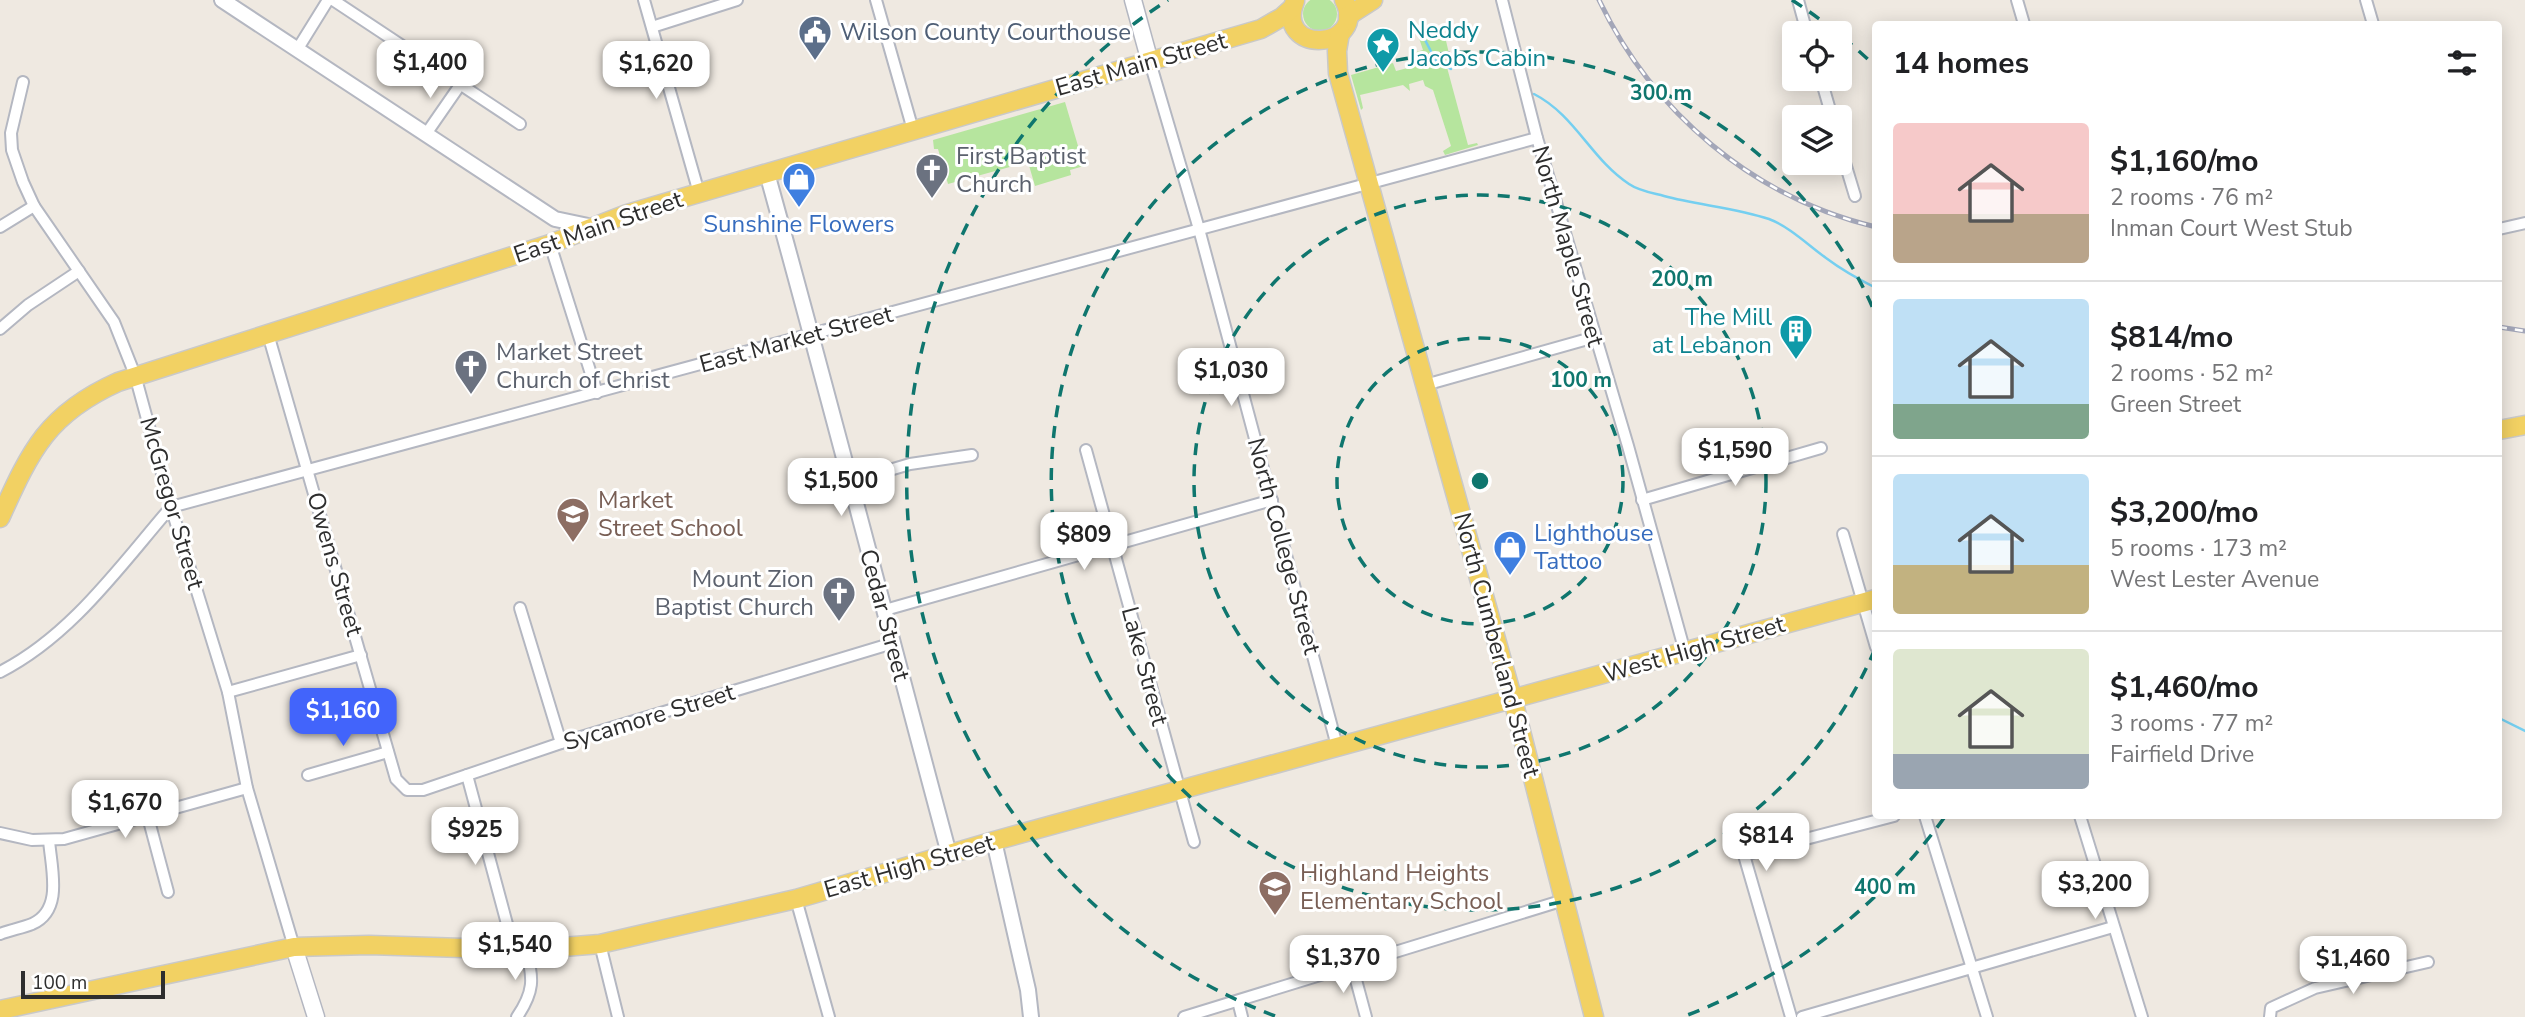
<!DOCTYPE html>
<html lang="en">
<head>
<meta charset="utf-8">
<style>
	body { margin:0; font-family:"Nunito Sans",sans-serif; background:#f2f2f2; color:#202124; height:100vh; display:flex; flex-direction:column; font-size:26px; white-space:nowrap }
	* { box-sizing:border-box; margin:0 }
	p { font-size:23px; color:#757577 }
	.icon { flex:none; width:38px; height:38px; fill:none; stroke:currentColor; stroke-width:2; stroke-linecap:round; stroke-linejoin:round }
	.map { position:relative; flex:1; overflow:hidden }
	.side { position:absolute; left:1872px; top:21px; width:630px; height:798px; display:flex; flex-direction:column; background:#fff; border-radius:7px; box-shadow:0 4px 18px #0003 }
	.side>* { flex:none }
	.tools { position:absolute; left:1782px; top:21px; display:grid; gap:14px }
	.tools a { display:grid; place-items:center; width:70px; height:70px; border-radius:7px; background:#fff; box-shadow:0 4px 18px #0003; font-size:35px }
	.scale { position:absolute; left:21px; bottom:18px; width:144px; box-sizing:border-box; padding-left:7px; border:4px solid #2e2e2e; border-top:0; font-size:19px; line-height:24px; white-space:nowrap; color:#2e2e2e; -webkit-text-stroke:5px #fff; paint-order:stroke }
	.price { position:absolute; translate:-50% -60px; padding:0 16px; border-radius:14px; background:#fff; color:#222; font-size:23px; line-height:46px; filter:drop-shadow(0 2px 4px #0008) }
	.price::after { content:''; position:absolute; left:50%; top:42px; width:21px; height:16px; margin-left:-10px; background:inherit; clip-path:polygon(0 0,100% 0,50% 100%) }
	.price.on { background:#4264fb; color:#fff }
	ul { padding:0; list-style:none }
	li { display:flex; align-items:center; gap:21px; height:175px; padding:0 21px }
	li+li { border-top:2px solid #e0e0e0 }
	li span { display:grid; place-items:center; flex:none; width:196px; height:140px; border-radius:7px; color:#555 }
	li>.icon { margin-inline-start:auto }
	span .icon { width:84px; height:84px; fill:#fffc; stroke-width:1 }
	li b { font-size:30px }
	h2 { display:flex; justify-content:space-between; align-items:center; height:84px; padding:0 21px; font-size:30px }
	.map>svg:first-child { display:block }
	.green { fill:#b6e59e }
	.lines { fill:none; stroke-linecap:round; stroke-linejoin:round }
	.stream { stroke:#75cff0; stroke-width:2.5 }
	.minor-casing { stroke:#b4b7c1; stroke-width:14 }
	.tertiary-casing { stroke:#b4b7c1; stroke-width:18 }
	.secondary-casing { stroke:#b4b7c1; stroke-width:19 }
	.primary-casing { stroke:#c9c9c9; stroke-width:21 }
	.minor { stroke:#fff; stroke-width:10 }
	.tertiary { stroke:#fff; stroke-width:14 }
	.secondary { stroke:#fff; stroke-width:16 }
	.primary { stroke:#f2d163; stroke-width:18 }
	.rail-casing { stroke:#a3a6b8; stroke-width:5 }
	.rail { stroke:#fff; stroke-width:2.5; stroke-dasharray:8; stroke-linecap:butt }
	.ring { fill:none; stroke:#0f766e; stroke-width:3.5; stroke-dasharray:12 9 }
	.labels { text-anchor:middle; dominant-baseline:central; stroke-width:6; stroke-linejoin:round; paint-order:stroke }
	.culture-label { font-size:24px; fill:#0d838f; stroke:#fff; text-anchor:start }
	.service-label { font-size:24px; fill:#4e5e75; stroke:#fff; text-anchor:start }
	.street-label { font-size:24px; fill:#2e2e2e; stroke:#fff }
	.worship-label { font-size:24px; fill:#5b616d; stroke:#fff; text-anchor:start }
	.shop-label { font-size:24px; fill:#366cbe; stroke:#fff }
	.education-label { font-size:24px; fill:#785e54; stroke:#fff; text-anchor:start }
	.centre { fill:#0f766e; stroke:#fff; stroke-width:3.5 }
	.ring-label { font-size:21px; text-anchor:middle; font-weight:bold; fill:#0f766e; stroke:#fff; stroke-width:6; stroke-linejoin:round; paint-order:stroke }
</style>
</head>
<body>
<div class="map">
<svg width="2525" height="1017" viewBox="0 0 2525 1017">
	<rect width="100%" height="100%" fill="#efe9e1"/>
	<g class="green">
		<circle cx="1320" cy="14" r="17"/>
		<path d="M1443 28 1451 62 1445 60 1468 145 1477 143 1478 145 1445 155 1443 151 1451 146 1433 90 1425 86 1423 80 1409 84 1410 91 1403 85 1360 95 1363 108 1361 110 1351 75 1393 63 1396 71 1419 65 1416 52 1423 50 1418 35Z"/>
		<path d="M1065 102 1084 166 1070 170 1071 175 1035 186 1028 162 948 184 938 149H934L933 140Z"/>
	</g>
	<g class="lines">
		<g class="stream">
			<path d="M1423 36 1436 61 1451 69"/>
			<path d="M1534 94C1575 115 1591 159 1629 184 1639 191 1653 193 1664 196 1698 205 1736 208 1769 219 1790 227 1808 245 1826 258 1842 270 1858 279 1876 288"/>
			<path d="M2499 718 2525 731"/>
		</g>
		<defs>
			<g id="minor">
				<path d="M333 0 520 124"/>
				<path d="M644 0 699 193"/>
				<path d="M876 0 913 130"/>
				<path d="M1502 0 1537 138 1628 446 1685 652"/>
				<path d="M1798 0 1807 33"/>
				<path d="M2017 0 2024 24"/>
				<path d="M2366 0 2373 24"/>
				<path d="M652 27 737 0"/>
				<path d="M297 50 328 0"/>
				<path d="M1150 62 1199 229 1337 746"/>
				<path d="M1821 79 1832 117"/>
				<path d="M23 82 11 133 12 150 23 182 34 206 114 322 135 375 171 507 228 692 247 788 294 947"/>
				<path d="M426 134 460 85"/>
				<path d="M1839 143 1855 196"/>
				<path d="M0 227 34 206"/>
				<path d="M2499 229 2525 223"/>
				<path d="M550 244 597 393"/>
				<path d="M0 329 28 305 79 271"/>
				<path d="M268 334 396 779 407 790H423L561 743 893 643"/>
				<path d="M1425 385 1595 337"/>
				<path d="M1086 450 1194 842"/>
				<path d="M849 482 910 464 972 455"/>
				<path d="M1642 500 1821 448"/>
				<path d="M1843 534 1876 647"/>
				<path d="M520 608 561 743"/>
				<path d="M885 610 1272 500"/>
				<path d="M0 672C71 636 120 566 171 507L1537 138"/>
				<path d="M228 692 361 655"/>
				<path d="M308 775 388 752"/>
				<path d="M467 775 514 950"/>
				<path d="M1925 816 1987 1017"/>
				<path d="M2080 816 2142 1017"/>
				<path d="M148 817 168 892"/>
				<path d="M0 833 32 840 64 839 247 788"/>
				<path d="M796 899 829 1017"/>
				<path d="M0 934C10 930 22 928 32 924 64 910 51 868 49 840"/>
				<path d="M600 944 618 1017"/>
				<path d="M1352 965 1366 1017"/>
				<path d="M1238 1001 1242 1017"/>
				<path d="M517 1017C534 992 534 979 526 950"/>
				<path d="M1184 1017 1564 900"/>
				<path d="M1791 1017 1744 855 1894 816"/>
				<path d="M1802 1017 2113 927"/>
				<path d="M2270 1017 2271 1008 2315 988 2428 962"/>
			</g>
			<g id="tertiary">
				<path d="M222 0 555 219 593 227"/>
				<path d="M767 173C830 400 888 627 949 854"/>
				<path d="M994 841 1028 990 1031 1017"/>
			</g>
			<g id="secondary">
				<path d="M1133 0 1150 62"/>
				<path d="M294 947 316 1017"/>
			</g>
			<g id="primary">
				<path d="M1295 1C1273 56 1370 50 1344 0"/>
				<path d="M1348 16 1373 0"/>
				<path d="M1340 33 1337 51 1338 73 1513 700 1594 1017"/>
				<path d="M2499 430 2525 425"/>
				<path d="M0 518C31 450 47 414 118 382L550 244 627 214 1261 29 1282 17 1292 8"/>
				<path d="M0 1010 294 947 369 945 526 950 600 944 796 899 994 841 1876 599"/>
			</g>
		</defs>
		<use href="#minor" class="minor-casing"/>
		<use href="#tertiary" class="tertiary-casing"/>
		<use href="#secondary" class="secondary-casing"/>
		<use href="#primary" class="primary-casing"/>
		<use href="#minor" class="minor"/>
		<use href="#tertiary" class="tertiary"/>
		<use href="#secondary" class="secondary"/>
		<use href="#primary" class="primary"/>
		<defs>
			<g id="rail">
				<path d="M1599 0C1653 113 1754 198 1876 227"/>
				<path d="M2499 327 2525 331"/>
			</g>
		</defs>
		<use href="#rail" class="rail-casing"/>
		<use href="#rail" class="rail"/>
	</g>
	<g class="ring">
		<circle cx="1480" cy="481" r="143"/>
		<circle cx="1480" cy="481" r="286"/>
		<path d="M1875 649A429 429 0 1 1 1875 313"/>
		<path d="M1944 818A573 573 0 0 1 1685 1016M1275 1016A573 573 0 0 1 1168 0M1792 0A573 573 0 0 1 1874 65"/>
	</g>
	<defs>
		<symbol id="civic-pin" viewBox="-11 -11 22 30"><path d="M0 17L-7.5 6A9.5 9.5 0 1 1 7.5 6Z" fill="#5c6f8a" stroke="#fff"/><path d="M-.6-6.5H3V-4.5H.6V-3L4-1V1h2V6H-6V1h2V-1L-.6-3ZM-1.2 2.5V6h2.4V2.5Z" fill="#fff"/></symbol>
		<symbol id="sight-pin" viewBox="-11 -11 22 30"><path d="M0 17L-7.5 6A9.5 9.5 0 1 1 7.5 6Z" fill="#0f9aa8" stroke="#fff"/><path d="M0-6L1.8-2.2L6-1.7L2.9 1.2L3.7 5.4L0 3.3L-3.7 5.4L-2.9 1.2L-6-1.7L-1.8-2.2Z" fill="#fff"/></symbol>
		<symbol id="church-pin" viewBox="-11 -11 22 30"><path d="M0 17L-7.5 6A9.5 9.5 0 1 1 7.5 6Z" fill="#6b7280" stroke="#fff"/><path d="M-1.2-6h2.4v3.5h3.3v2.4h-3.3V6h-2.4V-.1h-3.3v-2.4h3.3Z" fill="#fff"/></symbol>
		<symbol id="shop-pin" viewBox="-11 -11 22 30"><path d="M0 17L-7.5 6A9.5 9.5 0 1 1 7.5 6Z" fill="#3f7fe0" stroke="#fff"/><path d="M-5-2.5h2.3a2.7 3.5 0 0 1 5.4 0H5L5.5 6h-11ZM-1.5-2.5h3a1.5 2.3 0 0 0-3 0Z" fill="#fff"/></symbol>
		<symbol id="building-pin" viewBox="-11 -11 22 30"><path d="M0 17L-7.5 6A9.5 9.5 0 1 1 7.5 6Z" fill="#0f9aa8" stroke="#fff"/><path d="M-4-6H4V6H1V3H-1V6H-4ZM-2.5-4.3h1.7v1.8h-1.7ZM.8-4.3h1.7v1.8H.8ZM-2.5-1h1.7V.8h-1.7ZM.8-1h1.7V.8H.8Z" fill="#fff"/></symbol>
		<symbol id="school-pin" viewBox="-11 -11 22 30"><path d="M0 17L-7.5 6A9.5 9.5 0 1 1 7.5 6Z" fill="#8d6e63" stroke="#fff"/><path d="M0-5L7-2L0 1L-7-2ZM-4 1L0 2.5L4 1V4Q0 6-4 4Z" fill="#fff"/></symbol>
	</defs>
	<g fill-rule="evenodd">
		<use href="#civic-pin" x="796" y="13" width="38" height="52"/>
		<use href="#sight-pin" x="1364" y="25" width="38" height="52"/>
		<use href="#church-pin" x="913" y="151" width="38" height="52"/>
		<use href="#shop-pin" x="780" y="160" width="38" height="52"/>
		<use href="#building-pin" x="1777" y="312" width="38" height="52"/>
		<use href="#church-pin" x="452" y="347" width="38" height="52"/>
		<use href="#school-pin" x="554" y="495" width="38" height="52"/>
		<use href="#shop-pin" x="1491" y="528" width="38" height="52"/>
		<use href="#church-pin" x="820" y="574" width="38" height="52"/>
		<use href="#school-pin" x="1256" y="868" width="38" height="52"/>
	</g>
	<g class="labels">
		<g class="culture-label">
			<text x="1408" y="30">Neddy<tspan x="1408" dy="28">Jacobs Cabin</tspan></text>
			<text x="1772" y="317" text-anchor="end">The Mill<tspan x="1772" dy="28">at Lebanon</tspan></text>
		</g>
		<g class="service-label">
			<text x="840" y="32">Wilson County Courthouse</text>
		</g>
		<g class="street-label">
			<text transform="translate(1141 64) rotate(-16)">East Main Street</text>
			<text transform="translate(598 227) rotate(-19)">East Main Street</text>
			<text transform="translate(1568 246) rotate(74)">North Maple Street</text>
			<text transform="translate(796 339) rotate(-15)">East Market Street</text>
			<text transform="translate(172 503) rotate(74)">McGregor Street</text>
			<text transform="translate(1284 546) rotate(75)">North College Street</text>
			<text transform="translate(335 564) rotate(74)">Owens Street</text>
			<text transform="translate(885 615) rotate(75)">Cedar Street</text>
			<text transform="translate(1497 645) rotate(75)">North Cumberland Street</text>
			<text transform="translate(1694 649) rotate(-16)">West High Street</text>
			<text transform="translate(1145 666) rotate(75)">Lake Street</text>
			<text transform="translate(649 717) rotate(-17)">Sycamore Street</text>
			<text transform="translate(909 866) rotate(-16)">East High Street</text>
		</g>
		<g class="worship-label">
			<text x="956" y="156">First Baptist<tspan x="956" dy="28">Church</tspan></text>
			<text x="496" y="352">Market Street<tspan x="496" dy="28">Church of Christ</tspan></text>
			<text x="814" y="579" text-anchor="end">Mount Zion<tspan x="814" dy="28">Baptist Church</tspan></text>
		</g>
		<g class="shop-label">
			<text x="799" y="224">Sunshine Flowers</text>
			<text x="1534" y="533" text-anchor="start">Lighthouse<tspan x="1534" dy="28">Tattoo</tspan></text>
		</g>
		<g class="education-label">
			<text x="598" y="500">Market<tspan x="598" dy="28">Street School</tspan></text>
			<text x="1300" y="873">Highland Heights<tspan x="1300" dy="28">Elementary School</tspan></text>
		</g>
	</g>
	<circle cx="1480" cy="481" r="10" class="centre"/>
	<g class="ring-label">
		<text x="1661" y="100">300 m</text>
		<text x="1682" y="286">200 m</text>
		<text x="1581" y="387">100 m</text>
		<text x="1885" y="894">400 m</text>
	</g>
</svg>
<div class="tools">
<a><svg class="icon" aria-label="locate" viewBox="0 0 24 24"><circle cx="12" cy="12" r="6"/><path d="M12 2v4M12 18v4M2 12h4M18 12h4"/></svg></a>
<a><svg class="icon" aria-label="layers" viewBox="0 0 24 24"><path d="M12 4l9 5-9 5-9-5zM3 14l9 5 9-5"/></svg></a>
</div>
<div class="scale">100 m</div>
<b class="price" style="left:430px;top:100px">$1,400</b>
<b class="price" style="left:656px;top:101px">$1,620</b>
<b class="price" style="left:1231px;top:408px">$1,030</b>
<b class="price" style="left:1735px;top:488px">$1,590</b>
<b class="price" style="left:841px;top:518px">$1,500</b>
<b class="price" style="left:1084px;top:572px">$809</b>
<b class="price on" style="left:343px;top:748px">$1,160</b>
<b class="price" style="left:125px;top:840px">$1,670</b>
<b class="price" style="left:475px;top:867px">$925</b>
<b class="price" style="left:1766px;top:873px">$814</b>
<b class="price" style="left:2095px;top:921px">$3,200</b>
<b class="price" style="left:515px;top:982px">$1,540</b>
<b class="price" style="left:1343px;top:995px">$1,370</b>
<b class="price" style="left:2353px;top:996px">$1,460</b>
<section class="side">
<h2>14 homes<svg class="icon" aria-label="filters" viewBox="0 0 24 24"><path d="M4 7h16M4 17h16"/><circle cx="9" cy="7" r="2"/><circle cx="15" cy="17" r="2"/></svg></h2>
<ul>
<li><span style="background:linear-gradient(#f6c9c9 65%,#b9a48a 0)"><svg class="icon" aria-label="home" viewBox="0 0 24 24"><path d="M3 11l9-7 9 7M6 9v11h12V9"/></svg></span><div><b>$1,160/mo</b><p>2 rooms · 76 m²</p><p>Inman Court West Stub</p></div></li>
<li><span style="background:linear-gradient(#bfe0f5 75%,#7fa58c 0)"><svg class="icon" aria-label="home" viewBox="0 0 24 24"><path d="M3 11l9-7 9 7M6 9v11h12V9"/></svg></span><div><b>$814/mo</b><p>2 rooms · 52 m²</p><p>Green Street</p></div></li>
<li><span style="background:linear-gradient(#bfe0f5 65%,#c2b280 0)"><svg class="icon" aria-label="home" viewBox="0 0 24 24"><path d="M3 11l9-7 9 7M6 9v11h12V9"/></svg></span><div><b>$3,200/mo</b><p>5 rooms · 173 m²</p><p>West Lester Avenue</p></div></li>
<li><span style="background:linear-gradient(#dfe7d0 75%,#9aa5b1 0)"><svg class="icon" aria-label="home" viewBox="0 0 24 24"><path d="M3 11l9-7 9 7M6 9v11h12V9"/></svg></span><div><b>$1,460/mo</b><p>3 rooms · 77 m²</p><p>Fairfield Drive</p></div></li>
</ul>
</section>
</div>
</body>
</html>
